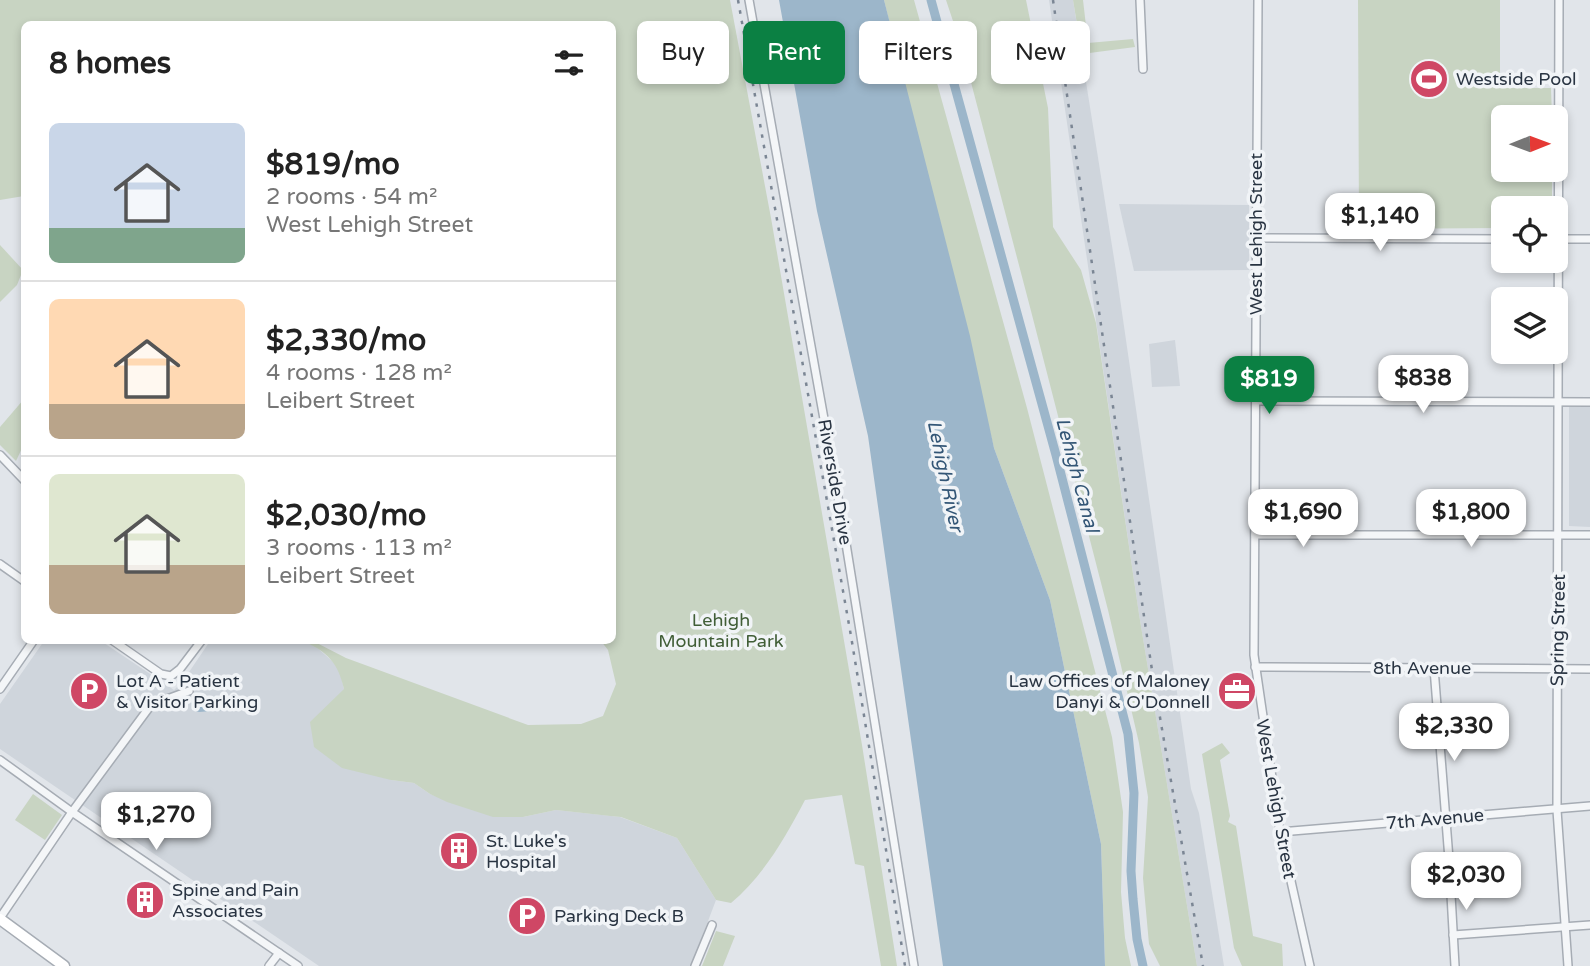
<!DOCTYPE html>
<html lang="en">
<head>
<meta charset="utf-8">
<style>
	body { margin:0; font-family:"Varela Round",sans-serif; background:#f6f6f6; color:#222; height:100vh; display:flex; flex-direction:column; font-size:26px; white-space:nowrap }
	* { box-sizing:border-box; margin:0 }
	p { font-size:23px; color:#767676 }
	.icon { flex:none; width:38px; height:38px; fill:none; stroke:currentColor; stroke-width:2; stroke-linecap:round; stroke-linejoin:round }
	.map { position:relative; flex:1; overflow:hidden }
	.side { position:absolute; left:21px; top:21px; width:595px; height:623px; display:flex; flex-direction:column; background:#fff; border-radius:10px; box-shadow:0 4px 10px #0003 }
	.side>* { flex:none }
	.guide { position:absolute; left:637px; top:21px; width:665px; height:63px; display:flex; gap:14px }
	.needle { width:46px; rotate:89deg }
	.buttons { position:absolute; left:1491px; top:105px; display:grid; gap:14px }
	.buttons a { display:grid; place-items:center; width:77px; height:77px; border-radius:10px; background:#fff; box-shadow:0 4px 10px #0003; font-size:35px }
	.price { position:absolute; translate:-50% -60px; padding:0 16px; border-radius:14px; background:#fff; color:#222; font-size:23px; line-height:46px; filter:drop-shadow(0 2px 4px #0008) }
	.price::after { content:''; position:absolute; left:50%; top:42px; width:21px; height:16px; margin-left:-10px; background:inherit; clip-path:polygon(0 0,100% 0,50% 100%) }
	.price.active { background:#0b8043; color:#fff }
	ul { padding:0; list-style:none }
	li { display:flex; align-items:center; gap:21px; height:175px; padding:0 28px }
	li+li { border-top:2px solid #e0e0e0 }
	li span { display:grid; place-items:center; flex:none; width:196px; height:140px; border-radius:10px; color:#555 }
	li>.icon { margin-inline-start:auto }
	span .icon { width:84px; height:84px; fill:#fffc; stroke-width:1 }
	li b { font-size:30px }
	h2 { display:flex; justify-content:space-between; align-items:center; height:84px; padding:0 28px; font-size:30px }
	.chip { padding:0 24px; border-radius:10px; background:#fff; box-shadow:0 4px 10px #0003; font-size:24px; line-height:63px }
	.chip.active { background:#0b8043; color:#fff }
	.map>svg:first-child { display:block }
	.built { fill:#cfd5dc }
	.green { fill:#c8d4c2 }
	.water { fill:#9cb6ca }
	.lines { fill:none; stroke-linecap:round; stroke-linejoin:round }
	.canal { stroke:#9cb6ca; stroke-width:9 }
	.street-casing { stroke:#a6acb4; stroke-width:10 }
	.secondary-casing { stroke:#a6acb4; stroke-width:13 }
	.street { stroke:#f4f6f8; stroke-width:7 }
	.secondary { stroke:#fff; stroke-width:10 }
	.rail { stroke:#7b8694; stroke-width:2.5; stroke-dasharray:3.5 7; stroke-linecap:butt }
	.labels { text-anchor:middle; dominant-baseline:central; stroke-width:7; stroke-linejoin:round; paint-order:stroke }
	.poi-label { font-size:18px; fill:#293442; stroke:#f1f4f7; text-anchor:start }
	.street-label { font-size:18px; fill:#293442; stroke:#f1f4f7 }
	.park-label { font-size:18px; fill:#415e37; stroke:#f1f4f7 }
	.water-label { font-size:19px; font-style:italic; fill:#335676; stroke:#f1f4f7 }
</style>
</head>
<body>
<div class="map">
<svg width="1590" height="966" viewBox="0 0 1590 966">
	<rect width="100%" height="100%" fill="#e1e5ea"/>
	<g class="built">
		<path d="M1049 0H1073L1116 271 1191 789 1199 813 1224 966H1197L1139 614Z"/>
		<path d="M1119 204 1249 205V270L1134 271Z"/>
		<path d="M1175 340 1180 386 1152 387 1149 344Z"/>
		<path d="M1569 407H1590V527L1569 526Z"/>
		<path d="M44 641H101L174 690 183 681 210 641H303L315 646 339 667 344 689 391 780 414 783 430 794 468 808 523 817 556 810 620 817 677 838 716 900 691 966H319L0 749V704Z"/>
	</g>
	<g class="green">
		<path d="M0 0H730L771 218 862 745 897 966H881L864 866 855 864 842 795 805 800C785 838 764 875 731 903L716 900 677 838 621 817 610 816 556 810 523 817H493L447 802 430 794 414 783 391 780 342 768 314 747 310 722 344 689C338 663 328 652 303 641H313L346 658 528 725 581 724 603 716 616 684 608 650 601 641 612 640V24H24V196L0 200Z"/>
		<path d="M884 0H914L1027 408 1112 737 1123 812 1121 892 1125 938 1131 966H1105L1101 844 1050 600 994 448Z"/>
		<path d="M946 0H1026L1048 108 1053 227 1081 270 1096 323 1139 614 1197 966H1160L1149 944 1143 878 1148 797 1139 743 1108 610 1031 311 962 48Z"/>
		<path d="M1073 0H1083L1088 43 1133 39 1135 47 1082 54Z"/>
		<path d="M1358 0H1500V88H1551L1552 117H1503V170H1552V208H1503V228L1359 229Z"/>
		<path d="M0 245 23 270 17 285 0 302Z"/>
		<path d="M24 399V444L16 461 0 445V427Z"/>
		<path d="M1222 743 1230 753 1220 760 1230 816 1228 822 1236 826 1253 936 1282 944 1283 966H1242L1234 948 1202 754Z"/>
		<path d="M33 794 62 815 45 840 15 820Z"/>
		<path d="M716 931 735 936 723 966H702Z"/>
	</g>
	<g class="water">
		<path d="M779 0H884L970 336 994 448 1050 600 1101 844 1105 966H943L868 436 817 211Z"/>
		<path d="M1420 63 1445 77 1438 93 1412 82Z"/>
		<path d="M237 696 248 702 249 708 199 712 192 710 191 703 205 697Z"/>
	</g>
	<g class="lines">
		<path class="canal" d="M931 0 1056 455 1128 734 1134 793 1131 871 1133 899 1137 939 1143 966"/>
		<defs>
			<g id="street">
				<path d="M749 0 843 525 914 966"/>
				<path d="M1140 0 1143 69"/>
				<path d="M1258 0 1254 655 1280 832 1310 966"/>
				<path d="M1559 0 1557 810 1568 966"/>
				<path d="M1256 238 1503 239"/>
				<path d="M1556 239H1590"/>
				<path d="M1256 401 1590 402"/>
				<path d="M0 455 24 480"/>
				<path d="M1255 535H1590"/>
				<path d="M0 564 24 581"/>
				<path d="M112 640 161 674 171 676 180 669 202 640"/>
				<path d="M1255 667 1590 669"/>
				<path d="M1434 668 1449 859 1455 966"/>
				<path d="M0 689 34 640"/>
				<path d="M0 760 72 812 298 966"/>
				<path d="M1280 832 1590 806"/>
				<path d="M0 918 72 812 151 705 189 691"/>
				<path d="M1453 935 1590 925"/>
				<path d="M269 966 279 953"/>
				<path d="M695 966 712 925"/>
			</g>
			<path id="secondary" d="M0 919 64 966"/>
		</defs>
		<use href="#street" class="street-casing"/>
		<use href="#secondary" class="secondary-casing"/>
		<use href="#street" class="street"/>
		<use href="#secondary" class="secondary"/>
		<g class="rail">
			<path d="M738 0 851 636 905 966"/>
			<path d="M1053 0 1153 677 1203 966"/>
		</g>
	</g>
	<defs>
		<symbol id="stadium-disc" viewBox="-11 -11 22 22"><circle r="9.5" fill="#cf4765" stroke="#f1f4f7"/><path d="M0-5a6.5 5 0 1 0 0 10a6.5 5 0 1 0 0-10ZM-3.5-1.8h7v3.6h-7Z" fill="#fff"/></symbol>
		<symbol id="parking-disc" viewBox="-11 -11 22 22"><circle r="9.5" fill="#cf4765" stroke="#f1f4f7"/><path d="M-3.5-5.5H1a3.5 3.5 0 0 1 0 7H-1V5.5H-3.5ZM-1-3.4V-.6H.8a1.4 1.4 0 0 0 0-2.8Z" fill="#fff"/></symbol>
		<symbol id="office-disc" viewBox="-11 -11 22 22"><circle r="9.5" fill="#cf4765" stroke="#f1f4f7"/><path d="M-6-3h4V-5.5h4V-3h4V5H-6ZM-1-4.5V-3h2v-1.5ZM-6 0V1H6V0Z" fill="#fff"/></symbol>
		<symbol id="building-disc" viewBox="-11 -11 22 22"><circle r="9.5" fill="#cf4765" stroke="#f1f4f7"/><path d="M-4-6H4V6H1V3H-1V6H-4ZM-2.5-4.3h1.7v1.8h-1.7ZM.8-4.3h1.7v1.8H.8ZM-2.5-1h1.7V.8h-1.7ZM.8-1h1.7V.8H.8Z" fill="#fff"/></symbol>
	</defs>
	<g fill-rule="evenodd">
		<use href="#stadium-disc" x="1407" y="57" width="44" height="44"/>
		<use href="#parking-disc" x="67" y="669" width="44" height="44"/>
		<use href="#office-disc" x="1215" y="669" width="44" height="44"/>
		<use href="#building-disc" x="437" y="829" width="44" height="44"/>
		<use href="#building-disc" x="123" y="878" width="44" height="44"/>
		<use href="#parking-disc" x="505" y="894" width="44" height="44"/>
	</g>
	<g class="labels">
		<g class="poi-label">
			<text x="1456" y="79">Westside Pool</text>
			<text x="116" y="681">Lot A - Patient<tspan x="116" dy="21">&amp; Visitor Parking</tspan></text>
			<text x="1210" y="681" text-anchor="end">Law Offices of Maloney<tspan x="1210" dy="21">Danyi &amp; O'Donnell</tspan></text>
			<text x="486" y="841">St. Luke's<tspan x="486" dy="21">Hospital</tspan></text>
			<text x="172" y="890">Spine and Pain<tspan x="172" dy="21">Associates</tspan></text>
			<text x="554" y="916">Parking Deck B</text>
		</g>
		<g class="street-label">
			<text transform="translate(1256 234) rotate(-90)">West Lehigh Street</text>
			<text transform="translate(835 482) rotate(80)">Riverside Drive</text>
			<text transform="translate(1558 630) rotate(-89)">Spring Street</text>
			<text x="1422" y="668">8th Avenue</text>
			<text transform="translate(1276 799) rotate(80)">West Lehigh Street</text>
			<text transform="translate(1435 819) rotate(-5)">7th Avenue</text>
		</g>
		<g class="park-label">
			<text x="721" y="620">Lehigh<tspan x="721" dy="21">Mountain Park</tspan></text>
		</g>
		<g class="water-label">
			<text transform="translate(1077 475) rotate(75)">Lehigh Canal</text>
			<text transform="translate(945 476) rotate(78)">Lehigh River</text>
		</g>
	</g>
</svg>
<div class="buttons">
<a><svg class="needle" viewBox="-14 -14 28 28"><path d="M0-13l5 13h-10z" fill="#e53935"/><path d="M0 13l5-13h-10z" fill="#767676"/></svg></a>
<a><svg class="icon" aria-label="locate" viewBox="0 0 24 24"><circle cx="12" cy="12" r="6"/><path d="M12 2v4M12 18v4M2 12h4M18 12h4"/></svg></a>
<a><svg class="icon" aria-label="layers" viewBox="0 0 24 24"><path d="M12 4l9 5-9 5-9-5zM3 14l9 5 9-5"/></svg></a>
</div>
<b class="price" style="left:1380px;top:253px">$1,140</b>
<b class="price" style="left:1423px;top:415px">$838</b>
<b class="price active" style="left:1269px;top:416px">$819</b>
<b class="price" style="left:1303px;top:549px">$1,690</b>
<b class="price" style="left:1471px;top:549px">$1,800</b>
<b class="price" style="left:1454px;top:763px">$2,330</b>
<b class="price" style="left:156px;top:852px">$1,270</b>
<b class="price" style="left:1466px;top:912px">$2,030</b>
<div class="guide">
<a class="chip">Buy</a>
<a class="chip active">Rent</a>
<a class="chip">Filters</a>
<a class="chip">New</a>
</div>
<section class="side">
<h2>8 homes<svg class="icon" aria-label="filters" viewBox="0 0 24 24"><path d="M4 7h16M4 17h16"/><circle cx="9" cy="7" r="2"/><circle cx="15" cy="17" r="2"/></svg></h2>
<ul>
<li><span style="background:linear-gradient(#c9d6e8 75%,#7fa58c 0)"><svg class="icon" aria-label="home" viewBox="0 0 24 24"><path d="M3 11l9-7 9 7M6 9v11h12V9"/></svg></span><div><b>$819/mo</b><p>2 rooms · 54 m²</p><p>West Lehigh Street</p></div></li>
<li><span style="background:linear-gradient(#ffd9b3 75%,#b9a48a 0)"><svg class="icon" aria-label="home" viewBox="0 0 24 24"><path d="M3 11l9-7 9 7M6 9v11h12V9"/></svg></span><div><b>$2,330/mo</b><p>4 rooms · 128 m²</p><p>Leibert Street</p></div></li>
<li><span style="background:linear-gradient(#dfe7d0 65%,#b9a48a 0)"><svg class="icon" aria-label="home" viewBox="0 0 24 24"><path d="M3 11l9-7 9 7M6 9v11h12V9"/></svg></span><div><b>$2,030/mo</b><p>3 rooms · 113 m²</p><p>Leibert Street</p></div></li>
</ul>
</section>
</div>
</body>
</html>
